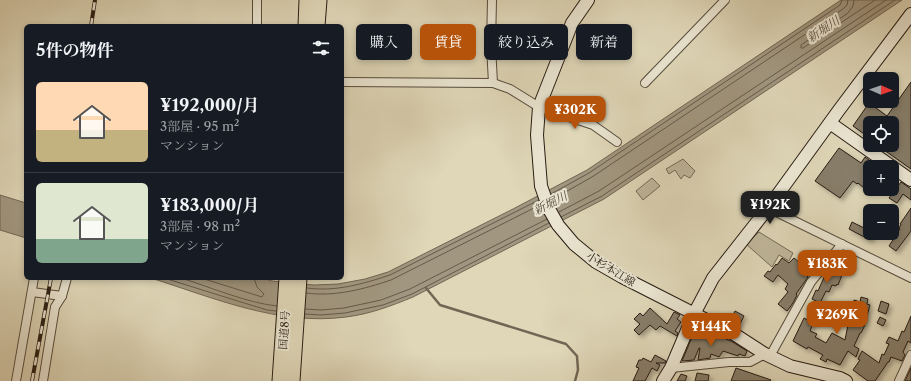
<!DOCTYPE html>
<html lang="ja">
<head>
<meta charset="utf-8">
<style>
	body { margin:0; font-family:"Libre Caslon Text","Noto Serif JP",serif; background:#20242c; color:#f1f3f6; height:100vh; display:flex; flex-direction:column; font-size:15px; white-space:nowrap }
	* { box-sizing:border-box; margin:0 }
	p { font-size:13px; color:#9ea1a6 }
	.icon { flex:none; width:22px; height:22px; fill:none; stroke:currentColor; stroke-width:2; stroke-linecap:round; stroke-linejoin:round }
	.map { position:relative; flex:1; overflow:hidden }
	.panel { position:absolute; left:24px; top:24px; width:320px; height:256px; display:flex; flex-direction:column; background:#171b24; border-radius:6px; box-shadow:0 2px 6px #0003 }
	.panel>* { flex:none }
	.guide { position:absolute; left:356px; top:24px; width:380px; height:36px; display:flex; gap:8px }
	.needle { width:26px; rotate:92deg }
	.tools { position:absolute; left:863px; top:72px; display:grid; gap:8px }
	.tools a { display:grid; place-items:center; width:36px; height:36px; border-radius:6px; background:#171b24; box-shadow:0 2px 6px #0003; font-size:20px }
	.price { position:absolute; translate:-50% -34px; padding:0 9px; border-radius:8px; background:#b45309; color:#fff; font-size:13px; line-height:26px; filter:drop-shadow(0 1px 2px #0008) }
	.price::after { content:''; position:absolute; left:50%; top:24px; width:12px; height:9px; margin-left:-6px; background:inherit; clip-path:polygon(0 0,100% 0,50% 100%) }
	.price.selected { background:#222; color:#fff }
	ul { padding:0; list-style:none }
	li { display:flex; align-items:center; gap:12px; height:100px; padding:0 12px }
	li+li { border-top:1px solid #363941 }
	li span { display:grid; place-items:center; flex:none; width:112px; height:80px; border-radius:6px; color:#555 }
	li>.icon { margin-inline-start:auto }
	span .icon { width:48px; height:48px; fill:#fffc; stroke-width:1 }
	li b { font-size:17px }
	h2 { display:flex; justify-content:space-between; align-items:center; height:48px; padding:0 12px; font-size:17px }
	.chip { padding:0 14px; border-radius:6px; background:#171b24; box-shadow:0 2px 6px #0003; font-size:14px; line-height:36px }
	.chip.selected { background:#b45309; color:#fff }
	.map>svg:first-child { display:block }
	.green { fill:#c0b79c; stroke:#746a58 }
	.water { fill:#a19780; stroke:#716654 }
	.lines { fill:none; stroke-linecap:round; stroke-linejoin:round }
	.shore { stroke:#645a4a; stroke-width:1 }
	.stream { stroke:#716654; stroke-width:2.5 }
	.building { fill:#877d69; stroke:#281c13; filter:url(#shadow) }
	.street-casing { stroke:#564b3c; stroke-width:10 }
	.secondary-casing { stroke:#281c13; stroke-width:14 }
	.highway-casing { stroke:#281c13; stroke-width:17 }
	.street { stroke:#eae5d1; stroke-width:8 }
	.secondary { stroke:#eae5d1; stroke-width:12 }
	.highway { stroke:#dfd7b8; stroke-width:15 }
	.rail-casing { stroke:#281c13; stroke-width:4 }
	.rail { stroke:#eae5d1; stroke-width:2.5; stroke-dasharray:8; stroke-linecap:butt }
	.labels { text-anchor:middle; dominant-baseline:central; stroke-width:4; stroke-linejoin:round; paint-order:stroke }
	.street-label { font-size:11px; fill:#281c13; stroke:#eae5d1 }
	.water-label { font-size:12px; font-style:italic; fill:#584d3f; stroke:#eae5d1 }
</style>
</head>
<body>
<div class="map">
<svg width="911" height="381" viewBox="0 0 911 381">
	<defs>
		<filter id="shadow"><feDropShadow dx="3" dy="3" stdDeviation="2" flood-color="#0004"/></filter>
	</defs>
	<rect width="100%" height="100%" fill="#dfd7b8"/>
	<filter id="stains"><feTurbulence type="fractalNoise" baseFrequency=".005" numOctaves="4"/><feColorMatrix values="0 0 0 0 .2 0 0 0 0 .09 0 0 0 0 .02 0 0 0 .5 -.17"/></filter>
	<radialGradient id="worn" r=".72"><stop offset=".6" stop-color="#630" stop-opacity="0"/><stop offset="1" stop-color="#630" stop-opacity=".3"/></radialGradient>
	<g class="green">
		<path d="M683 159 695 171 690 178 684 175 681 179 675 170 669 174 666 169Z"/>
		<path d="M652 178 660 186 643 200 636 191Z"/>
		<path d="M759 232 793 253 789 261 779 255 772 267 746 244Z"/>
	</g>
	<g class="water">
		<path d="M841 0H902L604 199 413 297C391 306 370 314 346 317 279 326 214 298 151 278H263L272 281 314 285 338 284 365 279 388 272 513 209 587 170Z"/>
		<path d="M0 195 26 203V238L0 230Z"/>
	</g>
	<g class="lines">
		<g class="shore">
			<path d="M854 0 853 6 848 13 801 45V48H803L875 0"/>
			<path d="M551 194 589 173 840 5 842 0"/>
			<path d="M553 199 592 177 843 9 847 5 848 0"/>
			<path d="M559 212 599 191 886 0"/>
			<path d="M561 217 602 196 895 0"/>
			<path d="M164 278 241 302 267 310 276 311"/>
			<path d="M181 278C210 287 247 303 277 306"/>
			<path d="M201 278 262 297 264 294 257 287 254 278"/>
			<path d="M307 288C335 292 363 284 390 275L539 200"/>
			<path d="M306 293C335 297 364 289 391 280L540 205"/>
			<path d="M305 309 321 310 344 308 381 300 410 289 547 219"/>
			<path d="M305 314 321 315 345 313 383 305 412 294 549 223"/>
		</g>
		<path class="stream" d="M426 288 440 305 566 344 577 356 578 370 575 381"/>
	</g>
	<g class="building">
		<path d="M911 82V169L877 145H892V123H870V138L853 126 869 103 887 116Z"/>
		<path d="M839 148 861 163 865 157 870 161V180L864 188 858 183 857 184 853 181 840 198 815 181Z"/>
		<path d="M901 182 911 189V200L903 194 897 203 889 198Z"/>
		<path d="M911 208V231L896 251 889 246 900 229 899 228 901 224H900Z"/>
		<path d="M852 222 870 231V233H874L870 240 849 229Z"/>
		<path d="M782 258 789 263 794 258 805 267 807 264 812 267 811 269 812 270 807 277H808L796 294 797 295 793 303 787 311 778 304 788 292 785 289 788 284 778 275 773 282 764 276 768 271 770 272 776 264 777 265Z"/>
		<path d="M830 267 835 269 834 272 842 275 838 285 837 284 836 286 832 285 829 292 826 291 820 303 812 299 816 290 818 291 825 275H826Z"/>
		<path d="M861 297 868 299 867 304 870 305 864 327 861 333H860L854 346 859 349 856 357 848 351 840 365 827 359 826 362 820 359 823 355 808 347 807 349 793 341 804 318 813 323 810 331 817 334 815 337 826 343 832 333 845 340 848 325 844 324 847 312 845 311 847 304 853 306 854 300 860 302Z"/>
		<path d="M881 301 889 304 886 314 878 311Z"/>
		<path d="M650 308 667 324 674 312 680 315 677 319 681 322 675 331 678 333 677 336 660 326 656 330 650 325 639 335 634 330 640 324 634 319 640 313 643 316Z"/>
		<path d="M735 311 744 316 739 326 737 324 736 326 729 323Z"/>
		<path d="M911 316V343L908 341 903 352 905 355 902 361 891 357 889 362H888L875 381H868L853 370 860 360 858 359 862 351 879 363 882 354 884 355 889 344 886 343 889 337 898 341 902 331 904 332Z"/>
		<path d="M880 317 886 320 883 326 877 323Z"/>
		<path d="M695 330 701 333 702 332 710 337 712 333 731 341 747 351 745 356 739 354 738 356 723 351 719 357 711 354 710 358 698 360 700 348H699L694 360 682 361Z"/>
		<path d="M655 355 666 361 665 363H656L660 365 657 371 652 368 645 381H633L639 368 636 367 639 360H642L643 358 651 362Z"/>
		<path d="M736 368 771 380 770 381H731Z"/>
		<path d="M911 368V381H905Z"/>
		<path d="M697 373 709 375 708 381H695Z"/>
		<path d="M681 374 687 376 685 381H677Z"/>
	</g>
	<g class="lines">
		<defs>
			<g id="street">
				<path d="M492 0 491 46 493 83"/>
				<path d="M257 26V0"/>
				<path d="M342 82 493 83 510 89 539 107 593 125 617 142"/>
				<path d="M645 83 725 0"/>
				<path d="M768 208 911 278"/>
				<path d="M32 292 62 296"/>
				<path d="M770 356 811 282 842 244"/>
				<path d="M671 368 729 362H750L765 354"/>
				<path d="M16 381 34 278"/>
				<path d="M43 381 55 307 62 296 67 278"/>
				<path d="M899 381 911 355"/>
			</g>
			<g id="secondary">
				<path d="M588 0 572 23 539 107 537 135 541 186 549 209 558 225 574 244 596 262 622 277 734 334 765 354 790 366 840 378 846 381"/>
				<path d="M830 123 911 180"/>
				<path d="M663 381 671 368 694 314 713 278 768 208 839 110 911 14"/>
			</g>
			<g id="highway">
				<path d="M306 26 307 0"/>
				<path d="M317 26 319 0"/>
				<path d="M280 381 287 278"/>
				<path d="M292 381 299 278"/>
			</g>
		</defs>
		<use href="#street" class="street-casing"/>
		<use href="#secondary" class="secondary-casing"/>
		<use href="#highway" class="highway-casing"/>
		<use href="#street" class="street"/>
		<use href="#secondary" class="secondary"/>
		<use href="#highway" class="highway"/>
		<defs>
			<g id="rail">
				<path d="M91 26 95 0"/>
				<path d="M32 381 51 278"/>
			</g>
		</defs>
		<use href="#rail" class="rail-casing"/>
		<use href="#rail" class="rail"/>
	</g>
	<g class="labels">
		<g class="street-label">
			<text transform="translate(611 269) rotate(31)">小杉本江線</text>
			<text transform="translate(284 330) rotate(-86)">国道8号</text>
		</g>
		<g class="water-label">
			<text transform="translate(823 29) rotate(-34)">新堀川</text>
			<text transform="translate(550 203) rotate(-27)">新堀川</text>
		</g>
	</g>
	<rect width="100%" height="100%" filter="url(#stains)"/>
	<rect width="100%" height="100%" fill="url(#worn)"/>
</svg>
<div class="tools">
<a><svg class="needle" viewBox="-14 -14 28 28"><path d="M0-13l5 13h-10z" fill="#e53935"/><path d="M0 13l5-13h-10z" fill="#9ea1a6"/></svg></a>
<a><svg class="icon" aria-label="locate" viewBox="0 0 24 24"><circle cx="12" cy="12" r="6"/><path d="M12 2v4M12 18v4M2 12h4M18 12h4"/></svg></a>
<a>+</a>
<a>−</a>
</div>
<b class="price" style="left:575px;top:130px">¥302K</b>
<b class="price selected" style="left:770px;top:225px">¥192K</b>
<b class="price" style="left:827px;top:284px">¥183K</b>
<b class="price" style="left:837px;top:335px">¥269K</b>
<b class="price" style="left:711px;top:347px">¥144K</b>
<div class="guide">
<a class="chip">購入</a>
<a class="chip selected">賃貸</a>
<a class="chip">絞り込み</a>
<a class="chip">新着</a>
</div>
<section class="panel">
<h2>5件の物件<svg class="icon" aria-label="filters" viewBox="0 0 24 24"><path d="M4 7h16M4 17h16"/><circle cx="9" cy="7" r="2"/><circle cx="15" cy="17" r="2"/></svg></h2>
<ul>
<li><span style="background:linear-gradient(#ffd9b3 60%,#c2b280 0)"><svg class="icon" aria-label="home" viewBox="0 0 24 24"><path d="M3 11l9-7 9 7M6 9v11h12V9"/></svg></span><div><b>¥192,000/月</b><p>3部屋 · 95 m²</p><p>マンション</p></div></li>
<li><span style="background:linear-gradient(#dfe7d0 70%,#7fa58c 0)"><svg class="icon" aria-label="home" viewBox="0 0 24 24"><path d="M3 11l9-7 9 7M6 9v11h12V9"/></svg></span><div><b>¥183,000/月</b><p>3部屋 · 98 m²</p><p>マンション</p></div></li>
</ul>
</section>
</div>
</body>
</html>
